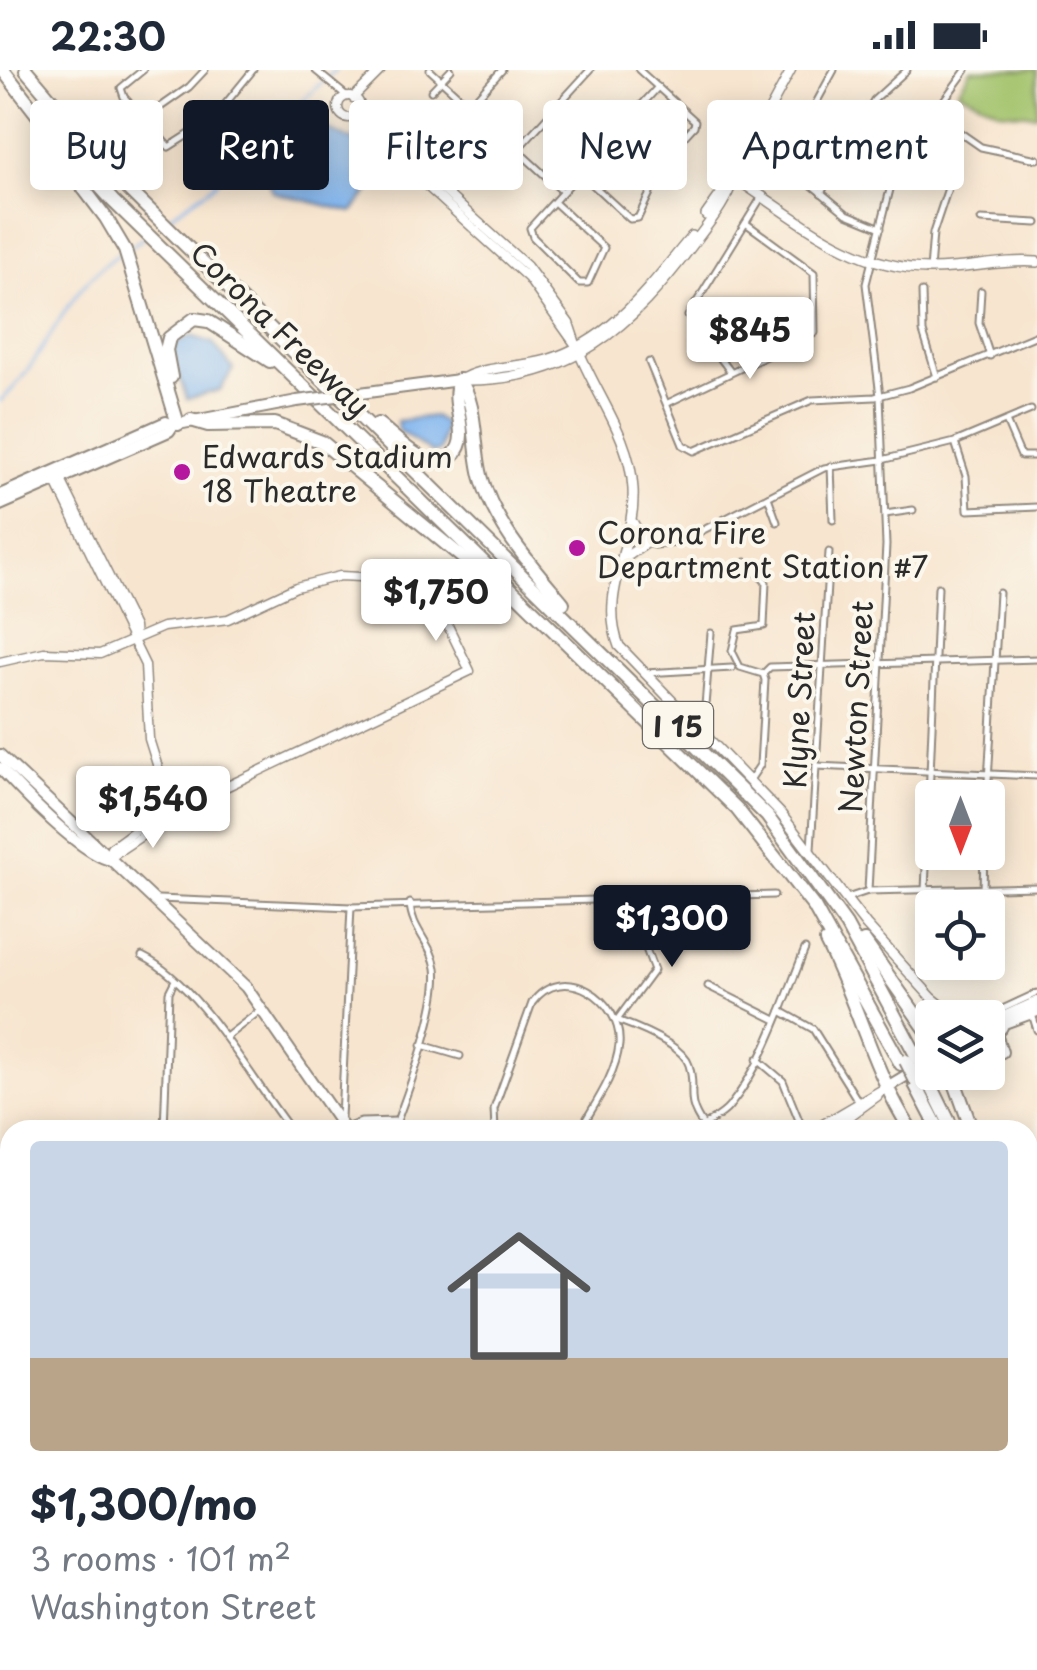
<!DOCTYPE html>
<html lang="en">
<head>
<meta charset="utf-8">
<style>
	body { margin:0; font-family:"Playpen Sans",sans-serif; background:#f6f6f7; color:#1f2937; height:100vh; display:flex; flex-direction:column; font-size:38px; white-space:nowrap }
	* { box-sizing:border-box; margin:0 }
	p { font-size:32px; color:#747a83 }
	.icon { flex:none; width:55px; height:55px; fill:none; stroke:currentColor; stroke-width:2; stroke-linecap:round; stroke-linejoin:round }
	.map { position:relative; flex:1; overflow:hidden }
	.details { position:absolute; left:0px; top:1050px; width:1038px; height:550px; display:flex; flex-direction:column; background:#fff; border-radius:30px 30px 0 0; box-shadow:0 5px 25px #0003 }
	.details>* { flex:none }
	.guide { position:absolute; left:30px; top:30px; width:978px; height:90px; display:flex; gap:20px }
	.needle { width:65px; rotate:180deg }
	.tools { position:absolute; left:915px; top:710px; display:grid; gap:20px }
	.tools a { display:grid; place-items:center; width:90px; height:90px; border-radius:10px; background:#fff; box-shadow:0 5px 25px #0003; font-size:50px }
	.price { position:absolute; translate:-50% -85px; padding:0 22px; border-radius:10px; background:#fff; color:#222; font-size:32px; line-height:65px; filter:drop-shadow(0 2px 5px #0008) }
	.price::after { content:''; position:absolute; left:50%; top:60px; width:30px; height:22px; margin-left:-15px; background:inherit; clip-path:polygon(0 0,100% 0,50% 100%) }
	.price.active { background:#111827; color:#fff }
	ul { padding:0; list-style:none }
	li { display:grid; align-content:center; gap:20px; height:530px; padding:0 30px }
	li span { display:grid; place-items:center; height:310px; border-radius:10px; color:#555 }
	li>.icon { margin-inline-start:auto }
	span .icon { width:180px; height:180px; fill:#fffc; stroke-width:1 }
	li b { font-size:42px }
	.tag { padding:0 35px; border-radius:10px; background:#fff; box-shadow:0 5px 25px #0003; font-size:35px; line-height:90px }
	.tag.active { background:#111827; color:#fff }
	.status { display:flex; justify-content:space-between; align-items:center; height:70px; padding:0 50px; background:#fff; direction:ltr }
	.status svg { height:28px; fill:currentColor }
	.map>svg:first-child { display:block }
	.green { fill:#a2c26a; stroke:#66764a; stroke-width:2.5 }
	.water { fill:#81b5ef; stroke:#56708d; stroke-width:2.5 }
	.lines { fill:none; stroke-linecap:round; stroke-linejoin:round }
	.stream { stroke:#81b5ef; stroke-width:2.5 }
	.minor-casing { stroke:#91887d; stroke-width:9 }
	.tertiary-casing { stroke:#91887d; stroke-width:11 }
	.secondary-casing { stroke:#91887d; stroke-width:12 }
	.primary-casing { stroke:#91887d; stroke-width:14 }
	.motorway-casing { stroke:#91887d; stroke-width:16 }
	.minor { stroke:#fff; stroke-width:5 }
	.tertiary { stroke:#fff; stroke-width:8 }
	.secondary { stroke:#fff; stroke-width:9 }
	.primary { stroke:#fff; stroke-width:10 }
	.motorway { stroke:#fff; stroke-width:12 }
	.primary-bridge-casing { stroke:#91887d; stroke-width:14; stroke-linecap:butt }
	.motorway-bridge-casing { stroke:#91887d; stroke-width:16; stroke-linecap:butt }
	.primary-bridge { stroke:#fff; stroke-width:10 }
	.motorway-bridge { stroke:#fff; stroke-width:12 }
	.poi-dot { fill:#b5179e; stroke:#fbf7ec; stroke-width:4 }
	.labels { text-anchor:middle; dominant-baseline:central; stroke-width:8; stroke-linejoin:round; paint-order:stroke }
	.shield { fill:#fbf7ec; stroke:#696865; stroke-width:2.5 }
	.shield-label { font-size:28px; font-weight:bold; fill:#2b2b2b }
	.street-label { font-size:30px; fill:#2b2b2b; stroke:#fbf7ec }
	.poi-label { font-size:30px; fill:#2b2b2b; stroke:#fbf7ec; text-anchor:start }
</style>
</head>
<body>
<div class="status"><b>22:30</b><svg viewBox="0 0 49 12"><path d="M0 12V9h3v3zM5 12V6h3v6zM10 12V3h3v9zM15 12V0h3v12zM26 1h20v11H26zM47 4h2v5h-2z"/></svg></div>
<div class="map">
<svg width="1037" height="1600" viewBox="0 0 1037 1600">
	<rect width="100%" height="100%" fill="#fbf7ec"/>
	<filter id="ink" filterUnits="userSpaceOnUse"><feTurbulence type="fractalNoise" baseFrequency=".01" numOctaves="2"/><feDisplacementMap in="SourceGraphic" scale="20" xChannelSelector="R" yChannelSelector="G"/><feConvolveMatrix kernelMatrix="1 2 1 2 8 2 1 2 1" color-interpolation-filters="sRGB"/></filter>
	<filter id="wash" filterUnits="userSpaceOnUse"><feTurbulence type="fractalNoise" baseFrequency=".0048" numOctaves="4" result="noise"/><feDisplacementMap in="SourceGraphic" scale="40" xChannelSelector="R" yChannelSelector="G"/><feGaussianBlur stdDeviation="2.25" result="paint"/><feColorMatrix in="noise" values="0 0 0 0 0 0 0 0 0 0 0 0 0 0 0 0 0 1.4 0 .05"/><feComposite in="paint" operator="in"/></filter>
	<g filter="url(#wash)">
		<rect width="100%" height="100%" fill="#f7e5cf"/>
		<path class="green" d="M971 0H1037V45L1000 41 958 21Z"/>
		<g class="water">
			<path d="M323 58 362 74 368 91 380 100 374 115 352 142 273 122 267 108 290 93Z"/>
			<path d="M191 266 213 273 233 299 220 320 187 329 173 289 175 274Z"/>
			<path d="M434 346 445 354 440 381 432 383 398 360 397 351Z"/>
		</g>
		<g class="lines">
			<g class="stream">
				<path d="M164 150 209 119 335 0"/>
				<path d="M129 178 143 168"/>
				<path d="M0 331C50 288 60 220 122 182"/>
				<path d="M0 1472 10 1471"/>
			</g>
		</g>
	</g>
	<g filter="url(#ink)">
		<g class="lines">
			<defs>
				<g id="minor">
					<path d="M143 0 121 18 124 27 169 77 213 49 253 0"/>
					<path d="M315 0 348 27"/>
					<path d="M430 0 562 121"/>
					<path d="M834 0 784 92 847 144 881 158"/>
					<path d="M431 21 451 0"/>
					<path d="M935 45 981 77 1037 89"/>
					<path d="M631 47 672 80 694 56 695 51 639 0"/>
					<path d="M142 50 189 17 205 0"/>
					<path d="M426 83 502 0"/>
					<path d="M504 94 590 0"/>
					<path d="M580 103 630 149 638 148 650 123 649 114 605 75"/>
					<path d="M821 123 874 30 907 0"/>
					<path d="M554 132 604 178 588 213H579L533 167 530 158 658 17"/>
					<path d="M981 150 1037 153"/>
					<path d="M930 200 933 163 952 106"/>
					<path d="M981 221 979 253 990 286"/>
					<path d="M922 222 923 262 937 307"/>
					<path d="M758 238 774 279"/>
					<path d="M649 292 683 375 694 381 812 330 875 327 909 318 1037 265"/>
					<path d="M730 301 688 246 761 128"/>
					<path d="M668 333 815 263 814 203 747 154"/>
					<path d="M1006 351 1021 386H1037"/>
					<path d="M955 372 966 406 968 440 1037 437"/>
					<path d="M831 396 833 450"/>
					<path d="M768 427 777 452"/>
					<path d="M885 444 913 440"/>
					<path d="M630 469 655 475 678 473 824 398 882 390 955 372 1031 340"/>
					<path d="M746 492 766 512 764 556 737 560 732 581 740 597 763 604 765 610 760 695 750 710"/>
					<path d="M645 603 732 598"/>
					<path d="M763 604 770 597 1037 589"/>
					<path d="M703 660 711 563"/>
					<path d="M816 696 1037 706"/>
					<path d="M987 728 999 523"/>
					<path d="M811 779 829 482"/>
					<path d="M983 820 984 782"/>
					<path d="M868 821 886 475 880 326 866 214 896 96 966 0"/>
					<path d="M925 821 938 517"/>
					<path d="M638 827 640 863 654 900 617 950C636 957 683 975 689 995 697 1020 684 1029 703 1055"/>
					<path d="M847 828 868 821 1037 817"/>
					<path d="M158 829 351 837 774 825"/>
					<path d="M142 886C201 915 251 1009 291 1060"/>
					<path d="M708 916 776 950"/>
					<path d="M781 941 813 959 858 1031"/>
					<path d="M998 941 1037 923"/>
					<path d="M1032 944 1037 960"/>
					<path d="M226 967 261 940"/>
					<path d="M422 975 460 986"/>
					<path d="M757 989 783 1011 803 1060"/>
					<path d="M341 1048 351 837"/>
					<path d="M397 1051C410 1016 441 933 436 898 432 873 411 859 410 833"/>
					<path d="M346 1058 361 1052 397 1051"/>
					<path d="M164 1060 169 922 174 912"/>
					<path d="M495 1060 494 1039 532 933C563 890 623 930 619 975 616 1005 594 1035 580 1060"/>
					<path d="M699 1060C707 1051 720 1048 729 1037 765 993 784 931 805 879"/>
					<path d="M1028 1362 1037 1376"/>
					<path d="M1028 1495 1037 1486"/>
					<path d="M403 1590V1600"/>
					<path d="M460 1590V1600"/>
					<path d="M517 1590V1600"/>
					<path d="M639 1590V1600"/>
					<path d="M702 1590V1600"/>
					<path d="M952 1590 966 1592"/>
					<path d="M573 1600 574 1590"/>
					<path d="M811 1600V1590"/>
				</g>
				<g id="tertiary">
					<circle cx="349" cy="37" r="11"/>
					<path d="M353 28 381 0"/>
					<path d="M358 43 527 196 569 253 577 277"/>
					<path d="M376 70 528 208 577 277"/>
					<path d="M733 107 791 0"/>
					<path d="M53 406 145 595 149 669 173 745"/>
					<path d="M59 406 134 557 135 569"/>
					<path d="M0 592 44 582 100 584 163 557 228 549 296 517 340 506 402 509 428 521 436 531 470 601 137 759 111 778 107 789"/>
					<path d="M107 789 173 745"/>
				</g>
				<g id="secondary">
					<path d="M733 107C795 146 851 199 928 199 965 200 1000 189 1037 192"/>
					<path d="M706 145 733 107"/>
					<path d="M577 277C596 326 630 365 633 419 636 475 598 522 619 576L780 743 866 855 932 928 947 940 980 948"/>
					<path d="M464 308C489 295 520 298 547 290 613 270 650 216 692 166"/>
					<path d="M459 310C570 313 631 257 694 173 708 154 729 130 733 107"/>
					<path d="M626 487 645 474 633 453"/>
					<path d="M814 1060 884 1019"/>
					<path d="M830 1060 877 1026"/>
				</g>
				<g id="primary">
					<path d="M360 323 459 310"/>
					<path d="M0 425 166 352 173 355 297 331"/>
					<path d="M0 435 169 361 173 355"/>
					<path d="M0 685 246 917 345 1060"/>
					<path d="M0 698C24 724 75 778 107 789"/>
					<path d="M988 959 1037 941"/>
					<path d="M990 959 997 950 1037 932"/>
					<path d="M1002 982 996 964 1002 957"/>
					<path d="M884 1019 932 990"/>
					<path d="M1020 1590 1030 1600"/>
				</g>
				<g id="motorway">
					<path d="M3 0 54 66 113 131 737 739 814 837 901 994"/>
					<path d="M26 0 124 115 767 746 846 855 916 985"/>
					<path d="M44 66 106 148 125 180 178 354"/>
					<path d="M171 307 166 280 169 268 194 249 208 251 270 291"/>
					<path d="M459 310C478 332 473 380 482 409 496 457 531 495 563 533"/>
					<path d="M191 350 208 355 275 354 322 372 508 525"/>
					<path d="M378 354C397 368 427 405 452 386 459 380 461 373 461 365 461 345 452 329 459 310"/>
					<path d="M864 871 932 968"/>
					<path d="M826 872C858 933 873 1002 911 1060"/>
					<path d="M951 1002 972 1060"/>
					<path d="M927 1007 953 1060"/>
					<path d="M915 1014 939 1060"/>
					<path d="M1028 1203 1037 1225"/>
					<path d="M1028 1223 1037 1243"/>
					<path d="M1028 1253 1037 1272"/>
				</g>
			</defs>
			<use href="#minor" class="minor-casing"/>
			<use href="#tertiary" class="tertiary-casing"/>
			<use href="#secondary" class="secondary-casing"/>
			<use href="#primary" class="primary-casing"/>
			<use href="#motorway" class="motorway-casing"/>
			<use href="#minor" class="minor"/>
			<use href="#tertiary" class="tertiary"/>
			<use href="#secondary" class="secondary"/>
			<use href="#primary" class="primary"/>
			<use href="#motorway" class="motorway"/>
			<defs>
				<path id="primary-bridge" d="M297 331 360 323"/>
				<g id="motorway-bridge">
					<path d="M916 985 927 1007"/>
					<path d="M906 991 917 1013"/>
				</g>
			</defs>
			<use href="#primary-bridge" class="primary-bridge-casing"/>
			<use href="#motorway-bridge" class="motorway-bridge-casing"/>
			<use href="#primary-bridge" class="primary-bridge"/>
			<use href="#motorway-bridge" class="motorway-bridge"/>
		</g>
	</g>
	<g class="poi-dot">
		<circle cx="182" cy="402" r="10"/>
		<circle cx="577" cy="478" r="10"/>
	</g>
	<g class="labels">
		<rect class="shield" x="643" y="632" width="70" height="46" rx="8"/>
		<g class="shield-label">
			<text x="678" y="655">I 15</text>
		</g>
		<g class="street-label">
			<text transform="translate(281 258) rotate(44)">Corona Freeway</text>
			<text transform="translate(798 630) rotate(-87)">Klyne Street</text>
			<text transform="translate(855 637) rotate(-87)">Newton Street</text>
		</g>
		<g class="poi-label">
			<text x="202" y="385">Edwards Stadium<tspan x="202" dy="34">18 Theatre</tspan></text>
			<text x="597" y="461">Corona Fire<tspan x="597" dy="34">Department Station #7</tspan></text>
		</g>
	</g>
</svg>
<div class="tools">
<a><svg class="needle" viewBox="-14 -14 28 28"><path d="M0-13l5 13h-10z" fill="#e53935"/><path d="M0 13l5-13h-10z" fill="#747a83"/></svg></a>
<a><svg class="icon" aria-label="locate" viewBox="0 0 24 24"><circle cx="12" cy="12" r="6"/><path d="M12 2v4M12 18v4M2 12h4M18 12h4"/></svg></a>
<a><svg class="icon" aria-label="layers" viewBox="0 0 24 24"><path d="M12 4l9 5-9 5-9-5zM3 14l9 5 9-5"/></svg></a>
</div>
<b class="price" style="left:750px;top:312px">$845</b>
<b class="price" style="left:436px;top:574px">$1,750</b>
<b class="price" style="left:153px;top:781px">$1,540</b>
<b class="price active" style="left:672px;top:900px">$1,300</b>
<div class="guide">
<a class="tag">Buy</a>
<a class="tag active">Rent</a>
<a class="tag">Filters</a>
<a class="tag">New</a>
<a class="tag">Apartment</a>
</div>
<section class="details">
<ul>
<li><span style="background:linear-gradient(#c9d6e8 70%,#b9a48a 0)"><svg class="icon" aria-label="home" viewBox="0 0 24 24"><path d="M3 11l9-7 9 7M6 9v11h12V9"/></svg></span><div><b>$1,300/mo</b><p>3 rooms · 101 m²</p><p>Washington Street</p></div></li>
</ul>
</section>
</div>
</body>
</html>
